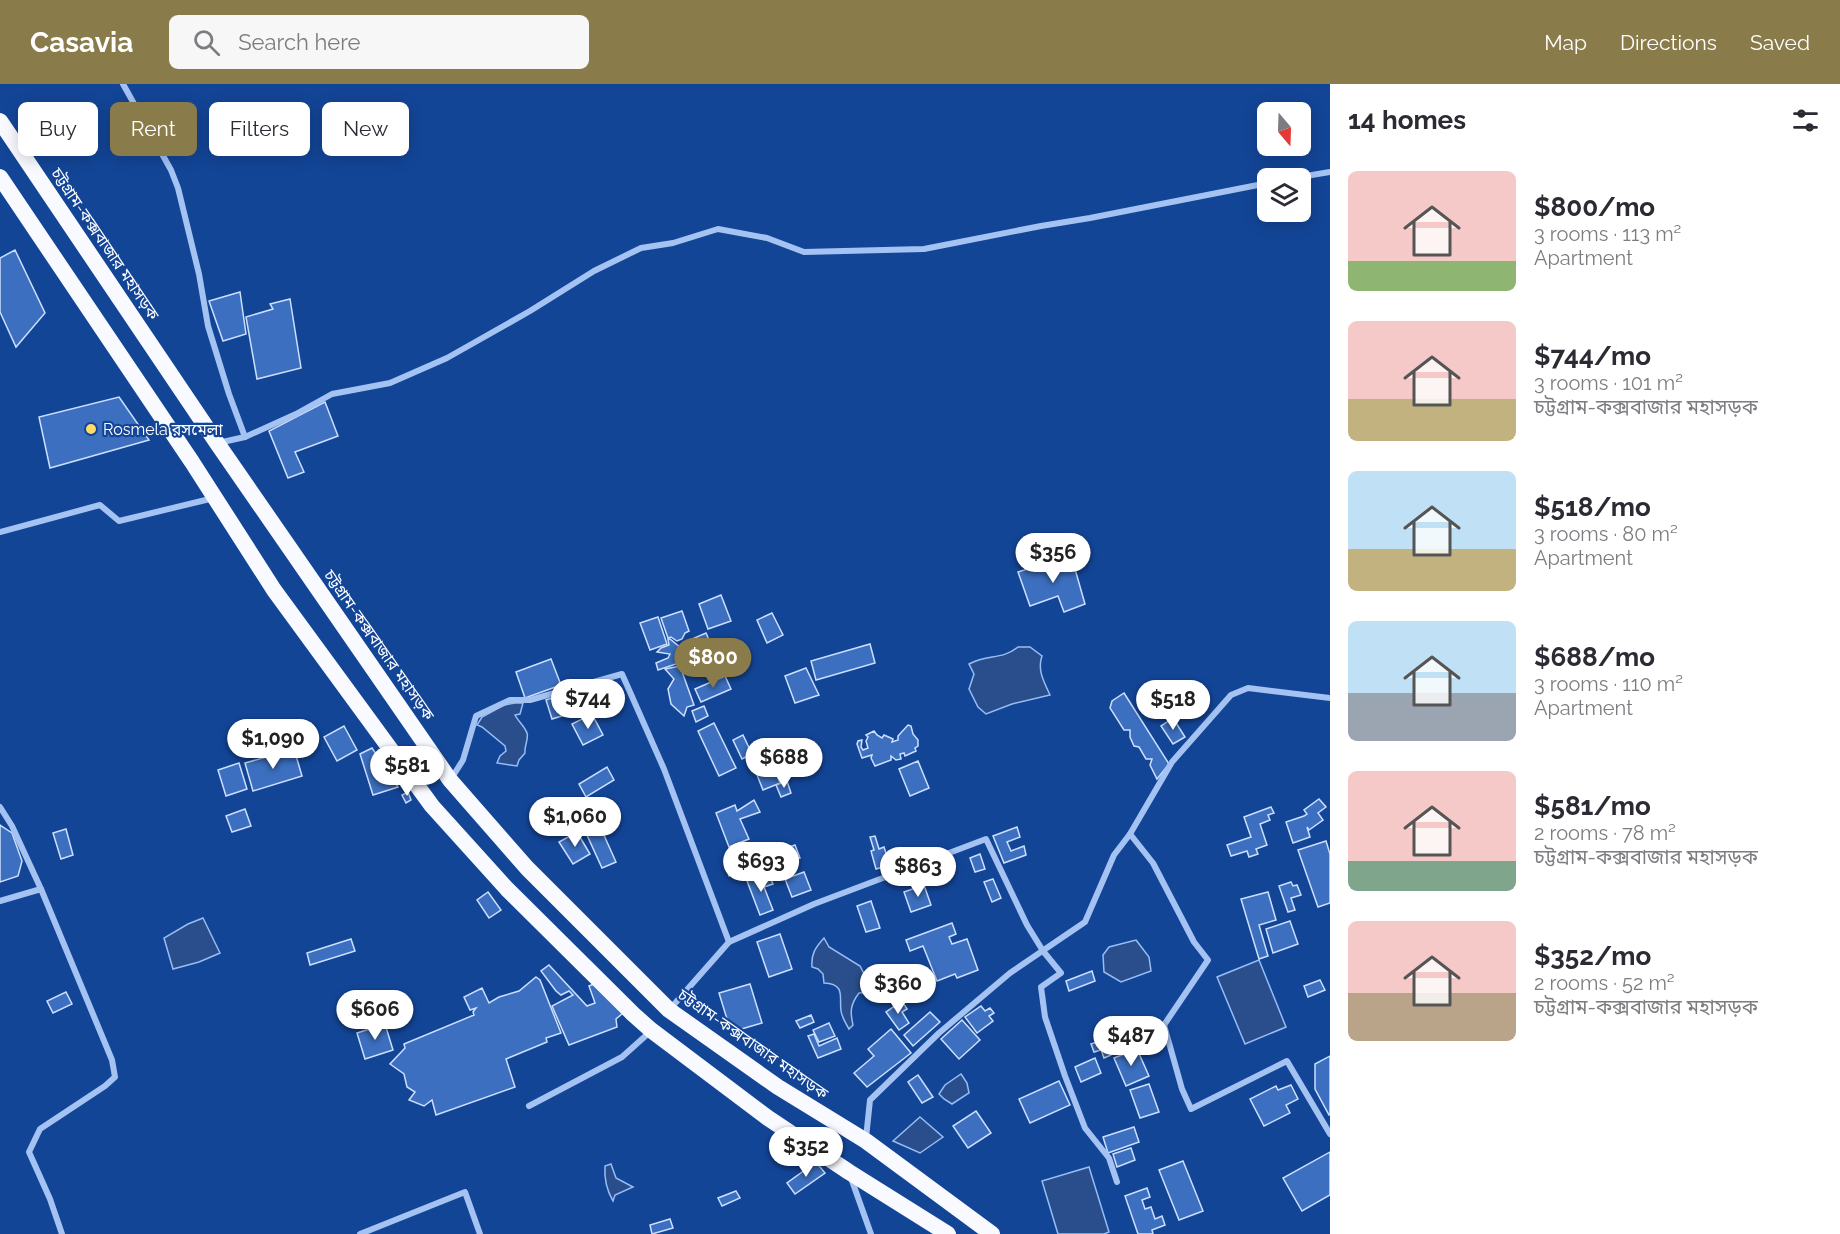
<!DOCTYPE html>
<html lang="en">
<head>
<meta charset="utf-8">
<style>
	body { margin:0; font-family:Raleway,"Noto Sans Bengali",sans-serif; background:#f7f7f7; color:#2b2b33; height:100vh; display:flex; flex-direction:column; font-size:22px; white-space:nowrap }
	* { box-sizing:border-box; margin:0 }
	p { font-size:20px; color:#7c7c81 }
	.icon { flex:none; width:33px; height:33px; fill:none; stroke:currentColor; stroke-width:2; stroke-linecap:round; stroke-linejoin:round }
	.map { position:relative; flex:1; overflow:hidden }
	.details { display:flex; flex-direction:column; background:#fff; width:510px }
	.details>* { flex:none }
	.top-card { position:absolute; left:18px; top:18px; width:570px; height:54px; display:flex; gap:12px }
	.needle { width:39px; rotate:161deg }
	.tools { position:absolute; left:1257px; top:18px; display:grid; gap:12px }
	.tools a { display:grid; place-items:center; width:54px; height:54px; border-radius:9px; background:#fff; box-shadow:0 3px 15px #0003; font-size:30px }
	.price { position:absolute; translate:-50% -51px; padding:0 14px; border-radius:21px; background:#fff; color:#222; font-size:20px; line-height:39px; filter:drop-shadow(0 2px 3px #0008) }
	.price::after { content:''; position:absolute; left:50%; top:36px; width:18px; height:14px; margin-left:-9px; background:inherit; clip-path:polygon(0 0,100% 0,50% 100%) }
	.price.selected { background:#8a7b4a; color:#fff }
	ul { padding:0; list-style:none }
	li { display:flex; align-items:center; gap:18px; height:150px; padding:0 18px }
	li span { display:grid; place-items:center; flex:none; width:168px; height:120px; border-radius:9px; color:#555 }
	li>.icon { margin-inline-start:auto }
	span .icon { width:72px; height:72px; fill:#fffc; stroke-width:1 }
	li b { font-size:26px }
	h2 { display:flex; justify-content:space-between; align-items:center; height:72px; padding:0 18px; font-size:26px }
	.tag { padding:0 21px; border-radius:9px; background:#fff; box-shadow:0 3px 15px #0003; font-size:21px; line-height:54px }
	.tag.selected { background:#8a7b4a; color:#fff }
	header { display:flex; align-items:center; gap:36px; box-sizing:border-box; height:84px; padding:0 30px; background:#8a7b4a; color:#fff }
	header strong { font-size:28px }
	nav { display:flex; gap:33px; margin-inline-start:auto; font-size:21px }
	.search { width:420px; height:54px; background:#f7f7f7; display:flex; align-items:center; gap:15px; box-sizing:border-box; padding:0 21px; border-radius:9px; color:#7c7c81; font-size:22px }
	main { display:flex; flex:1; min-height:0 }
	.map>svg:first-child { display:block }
	.water { fill:#2a4e8b; stroke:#96bdf6; stroke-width:1.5 }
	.building { fill:#3c6fbf; stroke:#ccdffd; stroke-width:1.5 }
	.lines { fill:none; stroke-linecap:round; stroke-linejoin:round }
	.minor { stroke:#a4c3f3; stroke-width:6 }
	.trunk { stroke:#f8faff; stroke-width:16 }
	.poi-dot { fill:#ffdc66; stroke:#134597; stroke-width:2 }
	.labels { text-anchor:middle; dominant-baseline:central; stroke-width:4.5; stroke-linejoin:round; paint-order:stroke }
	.street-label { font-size:16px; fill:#fff; stroke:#134597 }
	.poi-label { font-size:16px; fill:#fff; stroke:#134597; text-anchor:start }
</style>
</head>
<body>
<header>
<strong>Casavia</strong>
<div class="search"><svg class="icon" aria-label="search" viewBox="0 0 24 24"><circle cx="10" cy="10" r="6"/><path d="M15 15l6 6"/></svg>Search here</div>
<nav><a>Map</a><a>Directions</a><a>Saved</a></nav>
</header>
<main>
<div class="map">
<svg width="1330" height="1150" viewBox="0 0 1330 1150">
	<rect width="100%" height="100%" fill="#134597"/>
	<g class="water">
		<path d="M1018 563H1030L1042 572C1037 586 1044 598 1050 611L1012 620 986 630 978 623 969 605 974 590 969 580C989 569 1000 577 1018 563Z"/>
		<path d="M515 619H523L520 630 515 631C518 637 525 643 527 649 529 655 524 662 525 669L519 676 517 682 497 679 500 672 506 667 505 662 482 643 477 641 482 633 504 621Z"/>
		<path d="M806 655 820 665 818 685 804 691 803 678 786 661 791 656Z"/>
		<path d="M203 834 220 869 199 878 173 885 164 854 188 840Z"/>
		<path d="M824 854 829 863 860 882 870 901 872 908 859 909C850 921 850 928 853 941L849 945C846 940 842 933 841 927 839 913 846 900 824 899L823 890 818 885 812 883C811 870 815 864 824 854Z"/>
		<path d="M1136 856 1149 873 1151 887 1121 898 1104 888 1103 871 1109 863Z"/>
		<path d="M1259 876 1286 943 1245 960 1217 893Z"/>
		<path d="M961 990 967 999 969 1009 952 1020 944 1015 939 1010 945 1001Z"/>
		<path d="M920 1033 943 1053 920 1069 893 1057Z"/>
		<path d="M611 1080 616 1094 633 1103 615 1111 613 1117C606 1105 604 1095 605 1082Z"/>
		<path d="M1089 1083 1109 1148 1104 1150H1058L1042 1097Z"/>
	</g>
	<g class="building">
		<path d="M15 166 45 229 16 263 0 228V174Z"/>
		<path d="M240 208 246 250 223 257 209 217Z"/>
		<path d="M290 215 301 284 257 295 246 233 273 225 270 220Z"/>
		<path d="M119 313 149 356 50 384 39 333Z"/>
		<path d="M325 318 338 352 295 368 304 388 288 394 269 347Z"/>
		<path d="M1071 471 1085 520 1064 528 1058 512 1030 522 1018 488Z"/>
		<path d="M721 511 731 537 708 545 699 520Z"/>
		<path d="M682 527 689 547 685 549 682 555 677 557 671 553 668 554 661 534Z"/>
		<path d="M772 529 783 551 767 559 757 536Z"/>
		<path d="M658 533 667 560 650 566 640 539Z"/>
		<path d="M706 549 716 572 699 579 690 556Z"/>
		<path d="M668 555H670L681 564 677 573 679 574 684 571 688 576 658 586 656 579 668 574 670 570 657 568 661 564 669 561Z"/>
		<path d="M870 560 875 579 816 596 811 577Z"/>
		<path d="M724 574 728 582 717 586 714 577Z"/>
		<path d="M551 575 561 601 525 614 516 588Z"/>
		<path d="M680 582 694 621 687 623 684 632 671 620 668 605 674 595 665 585Z"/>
		<path d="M806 584 819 611 795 619 785 592Z"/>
		<path d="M725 592 731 605 701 618 695 605Z"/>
		<path d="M581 607 586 624 573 628 568 612Z"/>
		<path d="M1124 609 1169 680 1157 695 1150 681 1152 675H1146L1139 663 1134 662 1130 653V646H1124L1110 624 1112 617Z"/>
		<path d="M558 612 565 631 552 635 546 616Z"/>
		<path d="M704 622 708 632 696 638 692 627Z"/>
		<path d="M592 630 603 651 583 661 572 640Z"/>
		<path d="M1173 634 1185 653 1173 660 1161 642Z"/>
		<path d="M714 639 736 684 719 692 698 647Z"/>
		<path d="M908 641 911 642 913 650 918 656V662L915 664 916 667 905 672 904 669 900 670 901 675 896 676 891 672V676L875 682 871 674 872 671 862 674 857 660 858 657 862 656 861 663 863 666 868 664 866 657 868 653 866 651 874 647 877 651 882 654 884 651 893 655 892 658 898 656V652Z"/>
		<path d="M344 642 357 666 337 677 324 653Z"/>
		<path d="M743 651 752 670 742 675 733 656Z"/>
		<path d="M372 664 398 703 373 711 360 670Z"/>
		<path d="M294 665 302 692 253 707 245 679Z"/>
		<path d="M770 674 780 699 763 706 753 681Z"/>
		<path d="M918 677 929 704 910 712 899 685Z"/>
		<path d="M239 679 247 705 226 712 218 686Z"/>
		<path d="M607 683 614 696 586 713 579 700Z"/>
		<path d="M787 697 791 709 781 713 776 701Z"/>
		<path d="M408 708 411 716 406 719 402 711Z"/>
		<path d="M1319 715 1326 723 1318 729 1323 736 1309 746 1307 743 1310 753 1293 759 1286 738 1304 732 1307 730 1304 726Z"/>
		<path d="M754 716 760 728 740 735 749 755 729 763 716 729 735 721 737 727Z"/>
		<path d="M590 720 616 778 602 784 576 727Z"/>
		<path d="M1271 723 1274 729 1268 731 1270 736 1260 740 1267 761 1256 765 1258 770 1249 773 1247 767 1231 772 1227 761 1251 753 1244 733Z"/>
		<path d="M245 725 251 742 232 748 226 732Z"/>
		<path d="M0 741 12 749 22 777 18 792 0 798Z"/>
		<path d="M1017 743 1020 753 1007 758 1011 767 1024 762 1026 771 1004 779 993 752Z"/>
		<path d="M66 745 73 771 61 775 53 749Z"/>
		<path d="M577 748 590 770 573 780 559 758Z"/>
		<path d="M875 752 879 765 884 763 890 781 876 785 871 767 874 766 870 753Z"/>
		<path d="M1326 757 1330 770V819L1318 823 1298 766Z"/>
		<path d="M795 761 800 774 780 780 776 768Z"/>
		<path d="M746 762 757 790 746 794 743 786 729 792 726 783 739 778 735 767Z"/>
		<path d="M980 770 985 785 975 788 970 774Z"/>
		<path d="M804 788 811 806 792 813 785 795Z"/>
		<path d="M768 789 773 800 764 803 773 826 760 831 747 797Z"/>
		<path d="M993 795 1001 814 992 818 984 798Z"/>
		<path d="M1291 798 1293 802 1297 801 1301 811 1291 814 1295 826 1288 828 1279 802Z"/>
		<path d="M924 801 931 821 911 828 904 808Z"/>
		<path d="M488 808 501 826 489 834 477 816Z"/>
		<path d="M1268 808 1276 836 1259 841 1268 872 1259 875 1241 815Z"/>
		<path d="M871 817 880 844 866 848 857 822Z"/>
		<path d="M1290 837 1298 860 1273 869 1266 845Z"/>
		<path d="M952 839 956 850 949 853 952 860 967 855 978 886 957 894 955 890 937 897 923 862 910 867 906 856Z"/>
		<path d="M780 850 792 885 769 893 757 858Z"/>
		<path d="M351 855 355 867 310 881 307 869Z"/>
		<path d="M549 881 587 922 595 919 589 902 594 900 623 929 616 935 617 943 569 961 552 922 573 911 569 907 561 911 556 907 541 887Z"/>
		<path d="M1092 887 1095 897 1069 907 1066 897Z"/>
		<path d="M536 893 540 896 561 949 546 954 547 958 506 975 515 1003 436 1031 432 1016 424 1022 409 1016 415 1008 407 1003 404 990 390 980 405 964 404 960 474 931 473 928 476 924 470 926 464 913 482 904 489 919 499 913 519 907Z"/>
		<path d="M1320 896 1325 906 1308 913 1304 902Z"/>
		<path d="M750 900 762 939 731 948 719 909Z"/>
		<path d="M66 908 72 920 53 929 47 917Z"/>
		<path d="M902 917 907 925 902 928 909 939 899 946 886 928Z"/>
		<path d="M981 922 985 927 990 924 994 929 989 932 993 937 977 949 965 933Z"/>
		<path d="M930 928 940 938 913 962 904 951Z"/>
		<path d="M811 931 814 938 800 944 796 937Z"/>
		<path d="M962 936 980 956 959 975 941 955Z"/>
		<path d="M829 939 835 952 819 958 813 946Z"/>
		<path d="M385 940 393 966 365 975 357 949Z"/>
		<path d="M891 945 911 969 867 1003 854 989 874 972 868 965Z"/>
		<path d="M814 950 819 962 837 954 841 965 818 974 808 952Z"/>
		<path d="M1112 953 1115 961 1109 963 1111 971 1104 974 1101 966 1094 968 1091 960Z"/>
		<path d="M1137 965 1149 992 1126 1002 1114 974Z"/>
		<path d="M1330 972V1030L1329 1031 1315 1005V980Z"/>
		<path d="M1095 974 1101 989 1081 998 1075 983Z"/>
		<path d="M918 991 933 1013 922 1019 908 998Z"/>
		<path d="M1059 997 1070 1021 1030 1039 1019 1015Z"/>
		<path d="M1149 1000 1159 1028 1140 1034 1130 1006Z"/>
		<path d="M1291 1001 1298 1015 1286 1021 1290 1029 1264 1042 1250 1015 1276 1002 1278 1006Z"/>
		<path d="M976 1027 991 1049 968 1064 953 1042Z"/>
		<path d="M1134 1043 1139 1058 1108 1069 1103 1053Z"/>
		<path d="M1131 1064 1135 1076 1117 1083 1113 1070Z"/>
		<path d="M1330 1068V1111L1302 1127 1283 1094Z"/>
		<path d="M1183 1077 1203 1127 1179 1136 1159 1086Z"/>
		<path d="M816 1078 825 1089 795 1110 787 1099Z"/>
		<path d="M1147 1104 1150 1113 1142 1116 1145 1125 1151 1123 1155 1135 1162 1132 1165 1141 1152 1146 1153 1150H1138L1125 1112Z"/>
		<path d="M736 1107 740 1114 722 1122 718 1114Z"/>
		<path d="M670 1135 673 1144 652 1150 650 1141Z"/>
	</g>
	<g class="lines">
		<g class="minor">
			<path d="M123 0 171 86 178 104 199 190 208 242 229 310 245 353"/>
			<path d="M1294 94 1330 88"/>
			<path d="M218 359 245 353 296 330 332 310 390 299 447 274 530 227 594 187 641 164 673 159 718 145 767 154 804 168 924 165 1041 142 1090 134 1268 99"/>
			<path d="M0 448 100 421 119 437 214 414"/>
			<path d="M451 695 463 676 476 632 510 616H530L622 590 664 685 729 858 814 820 986 755 1027 841 1043 867 1061 889 1041 903 1045 933 1065 992 1085 1044 1109 1074 1117 1098"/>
			<path d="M0 723 12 742 41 805"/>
			<path d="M1130 750 1153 779 1194 858 1208 876 1164 941 1182 1005 1191 1025 1287 977 1330 1050"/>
			<path d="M0 817 41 805 112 976 115 993 105 1002 40 1045 29 1068 50 1115 62 1150"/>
			<path d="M670 925 729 858"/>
			<path d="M529 1022 622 973 651 947"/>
			<path d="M866 1054 870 1016 939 949 1010 889 1085 838 1114 771 1130 750 1172 678 1231 611 1248 604 1330 614"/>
			<path d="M851 1094 871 1150"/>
			<path d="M360 1150 465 1108 480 1150"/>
		</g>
		<g class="trunk">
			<path d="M0 37 217 359 450 696 527 784 669 926 778 1003 866 1057 992 1150"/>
			<path d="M0 93 192 378 274 506 432 722 507 805 633 930 651 946 768 1034 849 1088 948 1150"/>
		</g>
	</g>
	<circle class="poi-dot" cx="91" cy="345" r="6"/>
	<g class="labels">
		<g class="street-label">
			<text transform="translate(105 160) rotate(56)">চট্টগ্রাম-কক্সবাজার মহাসড়ক</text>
			<text transform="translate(379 561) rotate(55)">চট্টগ্রাম-কক্সবাজার মহাসড়ক</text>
			<text transform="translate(753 960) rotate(35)">চট্টগ্রাম-কক্সবাজার মহাসড়ক</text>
		</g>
		<g class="poi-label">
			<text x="103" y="345">Rosmela রসমেলা</text>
		</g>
	</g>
</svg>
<div class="tools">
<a><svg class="needle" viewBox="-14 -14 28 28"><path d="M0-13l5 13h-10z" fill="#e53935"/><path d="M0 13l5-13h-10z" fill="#7c7c81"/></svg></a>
<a><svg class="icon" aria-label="layers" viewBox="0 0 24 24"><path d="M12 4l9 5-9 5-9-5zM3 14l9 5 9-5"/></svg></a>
</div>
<b class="price" style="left:1053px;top:500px">$356</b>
<b class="price selected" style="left:713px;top:605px">$800</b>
<b class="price" style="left:588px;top:646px">$744</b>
<b class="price" style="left:1173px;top:647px">$518</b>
<b class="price" style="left:273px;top:686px">$1,090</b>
<b class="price" style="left:784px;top:705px">$688</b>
<b class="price" style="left:407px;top:713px">$581</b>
<b class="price" style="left:575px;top:764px">$1,060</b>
<b class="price" style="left:761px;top:809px">$693</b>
<b class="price" style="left:918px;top:814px">$863</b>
<b class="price" style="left:898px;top:931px">$360</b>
<b class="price" style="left:375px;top:957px">$606</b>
<b class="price" style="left:1131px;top:983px">$487</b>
<b class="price" style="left:806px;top:1094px">$352</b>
<div class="top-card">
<a class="tag">Buy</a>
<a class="tag selected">Rent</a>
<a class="tag">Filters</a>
<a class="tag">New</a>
</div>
</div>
<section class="details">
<h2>14 homes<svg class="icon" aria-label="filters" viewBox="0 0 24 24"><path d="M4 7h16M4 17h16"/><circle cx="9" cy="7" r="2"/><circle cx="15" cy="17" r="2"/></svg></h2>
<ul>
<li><span style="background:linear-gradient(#f6c9c9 75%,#8fb573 0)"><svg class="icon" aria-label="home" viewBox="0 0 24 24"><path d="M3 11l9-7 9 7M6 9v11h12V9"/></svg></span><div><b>$800/mo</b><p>3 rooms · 113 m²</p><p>Apartment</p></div></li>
<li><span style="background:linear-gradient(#f6c9c9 65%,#c2b280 0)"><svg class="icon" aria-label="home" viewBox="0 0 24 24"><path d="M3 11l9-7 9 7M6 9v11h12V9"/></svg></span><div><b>$744/mo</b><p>3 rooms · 101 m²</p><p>চট্টগ্রাম-কক্সবাজার মহাসড়ক</p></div></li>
<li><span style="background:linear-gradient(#bfe0f5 65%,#c2b280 0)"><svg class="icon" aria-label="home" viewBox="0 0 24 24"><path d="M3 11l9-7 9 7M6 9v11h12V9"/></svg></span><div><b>$518/mo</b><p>3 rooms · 80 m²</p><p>Apartment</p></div></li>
<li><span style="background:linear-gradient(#bfe0f5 60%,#9aa5b1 0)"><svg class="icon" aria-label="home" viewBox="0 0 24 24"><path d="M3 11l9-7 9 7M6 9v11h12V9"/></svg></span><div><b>$688/mo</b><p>3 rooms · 110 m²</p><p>Apartment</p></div></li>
<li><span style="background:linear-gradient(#f6c9c9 75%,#7fa58c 0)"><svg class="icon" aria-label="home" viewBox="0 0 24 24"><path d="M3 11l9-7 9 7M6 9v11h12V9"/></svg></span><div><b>$581/mo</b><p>2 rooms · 78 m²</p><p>চট্টগ্রাম-কক্সবাজার মহাসড়ক</p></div></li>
<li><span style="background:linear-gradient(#f6c9c9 60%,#b9a48a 0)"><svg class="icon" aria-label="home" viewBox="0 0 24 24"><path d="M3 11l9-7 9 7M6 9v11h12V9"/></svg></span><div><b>$352/mo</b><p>2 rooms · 52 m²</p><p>চট্টগ্রাম-কক্সবাজার মহাসড়ক</p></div></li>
</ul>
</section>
</main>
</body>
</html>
